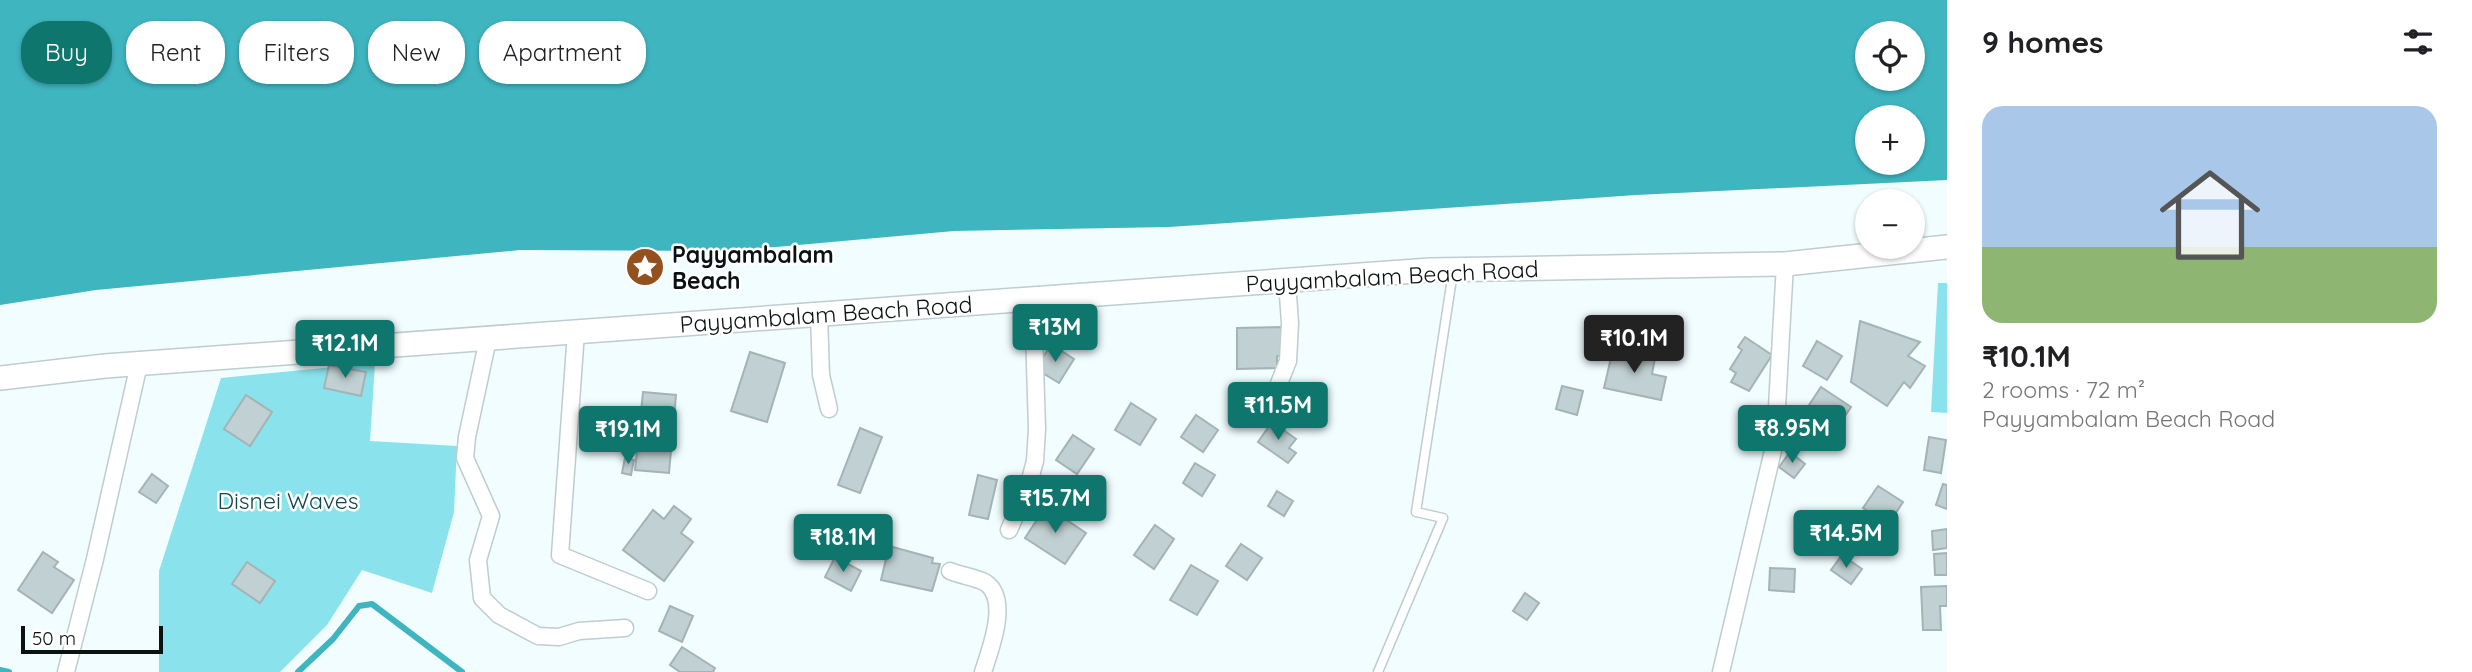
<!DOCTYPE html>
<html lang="en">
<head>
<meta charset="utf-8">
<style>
	body { margin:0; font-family:Quicksand,sans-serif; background:#f6f6f6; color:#202124; height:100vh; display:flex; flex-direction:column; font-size:26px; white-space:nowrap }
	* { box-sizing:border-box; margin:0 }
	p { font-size:23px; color:#757577 }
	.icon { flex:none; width:38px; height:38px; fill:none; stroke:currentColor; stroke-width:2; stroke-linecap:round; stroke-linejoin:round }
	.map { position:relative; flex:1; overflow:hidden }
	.panel { display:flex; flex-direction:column; background:#fff; width:525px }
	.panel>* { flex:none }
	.banner { position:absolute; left:21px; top:21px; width:665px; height:63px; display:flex; gap:14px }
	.controls { position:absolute; left:1855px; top:21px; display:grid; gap:14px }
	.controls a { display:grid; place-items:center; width:70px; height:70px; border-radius:50%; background:#fff; box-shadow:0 2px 5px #0004; font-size:35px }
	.scale { position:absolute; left:21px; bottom:18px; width:142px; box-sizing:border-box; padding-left:7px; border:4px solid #0c1212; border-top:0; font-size:19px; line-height:24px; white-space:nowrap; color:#0c1212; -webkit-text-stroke:5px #fff; paint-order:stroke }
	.price { position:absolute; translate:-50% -60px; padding:0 16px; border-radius:7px; background:#0f766e; color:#fff; font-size:23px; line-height:46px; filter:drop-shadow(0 2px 4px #0008) }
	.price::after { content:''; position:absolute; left:50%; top:42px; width:21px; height:16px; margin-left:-10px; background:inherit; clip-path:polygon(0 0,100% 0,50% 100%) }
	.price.current { background:#222; color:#fff }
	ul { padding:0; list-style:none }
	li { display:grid; align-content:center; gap:14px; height:371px; padding:0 35px }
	li span { display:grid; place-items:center; height:217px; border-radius:21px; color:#555 }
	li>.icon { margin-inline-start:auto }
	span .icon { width:126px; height:126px; fill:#fffc; stroke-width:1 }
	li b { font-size:30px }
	h2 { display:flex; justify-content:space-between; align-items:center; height:84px; padding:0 35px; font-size:30px }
	.chip { padding:0 24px; border-radius:28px; background:#fff; box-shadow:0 2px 5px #0004; font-size:24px; line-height:63px }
	.chip.current { background:#0f766e; color:#fff }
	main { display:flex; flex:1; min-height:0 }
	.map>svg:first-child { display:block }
	.green { fill:#8ae3ec }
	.water { fill:#3fb5c0; fill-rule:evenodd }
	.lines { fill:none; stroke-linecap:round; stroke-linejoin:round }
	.stream { stroke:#3fb5c0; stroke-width:6 }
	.building { fill:#c1d0d2; stroke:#a4b3b4; stroke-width:2 }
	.lane-casing { stroke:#becdce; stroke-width:11 }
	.street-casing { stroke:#becdce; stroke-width:19 }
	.secondary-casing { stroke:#becdce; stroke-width:26 }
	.lane { stroke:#fff; stroke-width:8 }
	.street { stroke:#fff; stroke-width:16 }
	.secondary { stroke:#fff; stroke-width:23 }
	.labels { text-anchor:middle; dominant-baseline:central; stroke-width:5; stroke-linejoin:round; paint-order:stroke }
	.poi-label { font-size:23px; font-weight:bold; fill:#0c1212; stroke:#fff; text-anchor:start }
	.street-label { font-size:23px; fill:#0c1212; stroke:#fff }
	.park-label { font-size:23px; fill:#14474c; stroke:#fff }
</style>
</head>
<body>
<main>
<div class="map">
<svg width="1947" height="672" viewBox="0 0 1947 672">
	<rect width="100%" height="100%" fill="#f1fdff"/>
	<g class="green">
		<path d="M1938 283H1947V413L1931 412Z"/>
		<path d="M375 363 370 441 457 446 454 512 432 593 362 570 327 625 280 672H159V571L221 378Z"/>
	</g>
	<path class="water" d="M0 0H1947V180L1636 195 1169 227 954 231 731 251 520 250 96 290 0 305ZM1867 33H1913V79H1867ZM1867 117H1913V163H1867Z"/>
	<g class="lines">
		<g class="stream">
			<path d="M0 670 9 672"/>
			<path d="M298 672 333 639 359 606 372 604 462 672"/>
		</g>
	</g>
	<g class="building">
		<path d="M1860 321 1920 342 1908 356 1925 366 1910 388 1904 382 1887 406 1851 382Z"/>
		<path d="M1284 327V356H1277V368L1237 369V328Z"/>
		<path d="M1745 337 1772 355 1749 391 1731 382 1736 373 1730 369 1742 350 1738 347Z"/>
		<path d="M1817 341 1842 356 1827 380 1803 366Z"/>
		<path d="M1051 344 1074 359 1059 383 1036 369Z"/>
		<path d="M1613 349 1655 358 1652 374 1666 377 1661 400 1604 388Z"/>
		<path d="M750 352 785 363 767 422 731 411Z"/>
		<path d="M329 365 366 372 361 396 324 388Z"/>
		<path d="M1562 386 1583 391 1577 415 1556 409Z"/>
		<path d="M1821 387 1851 407 1829 440 1799 420Z"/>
		<path d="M643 392 676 395 669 473 635 470Z"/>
		<path d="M246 395 272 412 250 446 224 429Z"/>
		<path d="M1131 403 1156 419 1140 445 1115 430Z"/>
		<path d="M1196 415 1218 430 1203 452 1181 437Z"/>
		<path d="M1272 422 1296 439 1289 448 1296 453 1288 463 1258 442Z"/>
		<path d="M860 428 882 437 860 493 838 485Z"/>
		<path d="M1073 435 1094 449 1077 474 1056 460Z"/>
		<path d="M1929 437 1946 440 1941 473 1924 470Z"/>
		<path d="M1790 452 1805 464 1794 478 1779 467Z"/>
		<path d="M625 458 634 460 631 475 622 473Z"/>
		<path d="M1195 463 1215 475 1202 496 1183 483Z"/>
		<path d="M152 474 168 486 156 503 139 492Z"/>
		<path d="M978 475 997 480 988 519 969 515Z"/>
		<path d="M1943 484 1947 485V509L1936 505Z"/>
		<path d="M1878 486 1903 502 1888 525 1863 508Z"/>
		<path d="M1277 491 1293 501 1284 516 1268 506Z"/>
		<path d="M674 506 691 519 681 533 693 542 664 581 623 550 653 510 664 519Z"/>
		<path d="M1046 506 1086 533 1065 564 1025 538Z"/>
		<path d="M1155 525 1174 539 1154 569 1134 555Z"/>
		<path d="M1947 529V548L1933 550 1932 531Z"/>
		<path d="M1241 544 1262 558 1247 580 1226 566Z"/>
		<path d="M889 546 933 558 932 563 940 564 932 591 881 580Z"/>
		<path d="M43 552 58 562 54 567 74 580 52 613 18 590Z"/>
		<path d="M1947 553V575H1935L1934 554Z"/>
		<path d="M1842 555 1862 569 1851 584 1831 570Z"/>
		<path d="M835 557 861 571 851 591 825 577Z"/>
		<path d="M247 562 275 581 260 603 232 584Z"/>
		<path d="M1191 565 1218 581 1197 615 1170 600Z"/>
		<path d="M1770 568 1795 569 1794 592 1769 590Z"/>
		<path d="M1947 586V606H1940L1941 630H1923L1921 587Z"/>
		<path d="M1525 593 1539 603 1527 620 1513 611Z"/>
		<path d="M670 606 693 616 682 642 659 631Z"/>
		<path d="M682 647 715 668 713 672H680L670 665Z"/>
	</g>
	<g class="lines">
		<defs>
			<path id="lane" d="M1378 672 1443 518 1416 512 1453 272"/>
			<g id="street">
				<path d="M819 315 821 375 829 409"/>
				<path d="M576 332 560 555 648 591"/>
				<path d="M488 339 467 437 465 458 491 516 478 560 482 598 499 615 538 636 559 637 579 631 625 628"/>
				<path d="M1272 401 1288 361 1290 323 1287 281"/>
				<path d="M1009 530 1028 487 1035 461 1037 429 1033 299"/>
				<path d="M950 571C959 575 979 578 986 583 1010 600 990 650 983 672"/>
				<path d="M66 672 95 559 139 364"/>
				<path d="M1721 672 1775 442 1785 264"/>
			</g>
			<path id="secondary" d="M0 378 105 366 1430 270 1785 264 1947 247"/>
		</defs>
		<use href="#lane" class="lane-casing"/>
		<use href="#street" class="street-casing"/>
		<use href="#secondary" class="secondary-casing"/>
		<use href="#lane" class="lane"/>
		<use href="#street" class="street"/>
		<use href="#secondary" class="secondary"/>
	</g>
	<defs>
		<symbol id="sight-disc" viewBox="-11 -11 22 22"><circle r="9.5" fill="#92511e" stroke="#fff"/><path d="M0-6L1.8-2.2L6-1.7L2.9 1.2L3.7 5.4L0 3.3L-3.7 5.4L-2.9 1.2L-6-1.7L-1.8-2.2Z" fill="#fff"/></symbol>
	</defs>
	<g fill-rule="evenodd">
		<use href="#sight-disc" x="623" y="245" width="44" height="44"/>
	</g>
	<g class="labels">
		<g class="poi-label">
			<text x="672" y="254">Payyambalam<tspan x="672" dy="26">Beach</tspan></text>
		</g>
		<g class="street-label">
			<text transform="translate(1392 276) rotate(-3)">Payyambalam Beach Road</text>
			<text transform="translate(826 314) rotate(-4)">Payyambalam Beach Road</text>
		</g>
		<g class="park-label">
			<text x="288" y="500">Disnei Waves</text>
		</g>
	</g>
</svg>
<div class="controls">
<a><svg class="icon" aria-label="locate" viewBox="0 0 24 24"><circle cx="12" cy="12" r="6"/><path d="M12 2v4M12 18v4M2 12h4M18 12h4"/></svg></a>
<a>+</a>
<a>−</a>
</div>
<div class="scale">50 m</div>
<b class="price" style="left:1055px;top:364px">₹13M</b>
<b class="price current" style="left:1634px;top:375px">₹10.1M</b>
<b class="price" style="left:345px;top:380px">₹12.1M</b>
<b class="price" style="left:1278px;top:442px">₹11.5M</b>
<b class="price" style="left:1792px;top:465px">₹8.95M</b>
<b class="price" style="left:628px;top:466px">₹19.1M</b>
<b class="price" style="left:1055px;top:535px">₹15.7M</b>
<b class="price" style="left:1846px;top:570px">₹14.5M</b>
<b class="price" style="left:843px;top:574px">₹18.1M</b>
<div class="banner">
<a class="chip current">Buy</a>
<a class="chip">Rent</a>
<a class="chip">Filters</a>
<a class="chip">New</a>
<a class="chip">Apartment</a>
</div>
</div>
<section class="panel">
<h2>9 homes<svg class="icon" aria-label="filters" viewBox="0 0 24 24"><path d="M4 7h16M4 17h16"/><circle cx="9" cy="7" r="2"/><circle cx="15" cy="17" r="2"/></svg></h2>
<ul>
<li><span style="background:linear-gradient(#a9c7e8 65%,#8fb573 0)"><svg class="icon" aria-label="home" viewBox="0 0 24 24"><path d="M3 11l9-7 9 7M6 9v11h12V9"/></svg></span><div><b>₹10.1M</b><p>2 rooms · 72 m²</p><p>Payyambalam Beach Road</p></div></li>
</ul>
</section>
</main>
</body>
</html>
